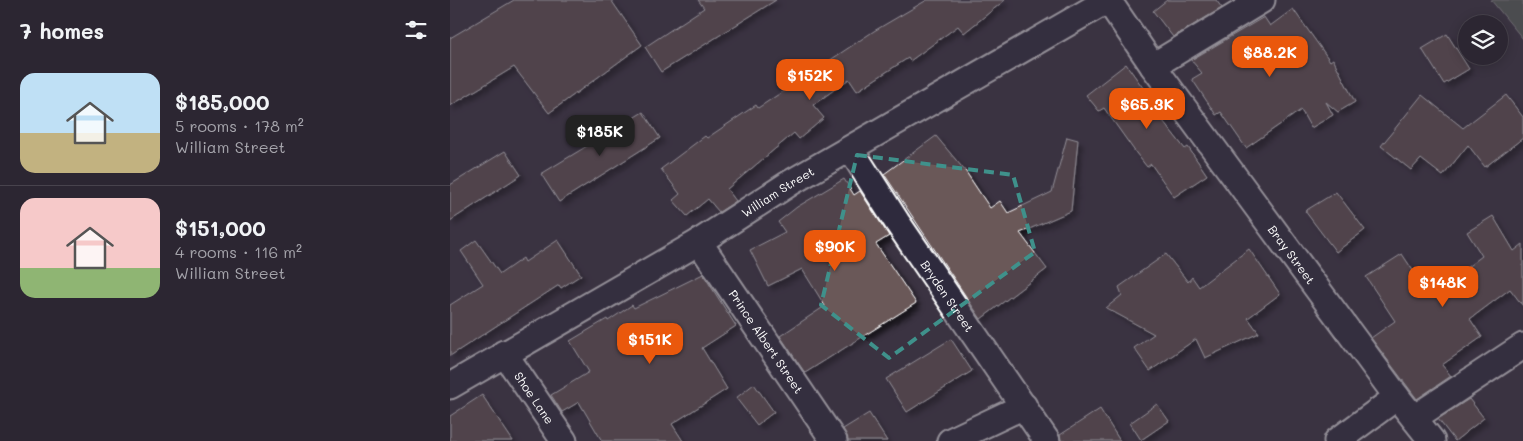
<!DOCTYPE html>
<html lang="en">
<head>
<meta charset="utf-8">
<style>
	body { margin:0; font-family:Mali,sans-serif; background:#38323e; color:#f1f3f6; height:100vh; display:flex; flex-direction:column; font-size:19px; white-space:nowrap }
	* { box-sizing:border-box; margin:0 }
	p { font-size:16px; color:#a6a5ac }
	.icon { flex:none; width:28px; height:28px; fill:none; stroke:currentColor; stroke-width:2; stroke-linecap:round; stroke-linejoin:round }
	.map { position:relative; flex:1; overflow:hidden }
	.drawer { display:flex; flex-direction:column; background:#2c2632; width:450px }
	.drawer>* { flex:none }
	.buttons { position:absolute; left:1008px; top:15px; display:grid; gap:10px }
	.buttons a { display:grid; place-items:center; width:50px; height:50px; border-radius:50%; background:#2c2632; box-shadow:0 2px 12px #0003,0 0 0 1px #48434d; font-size:25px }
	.price { position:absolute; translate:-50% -42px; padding:0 11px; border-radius:10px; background:#ea580c; color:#fff; font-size:16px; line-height:32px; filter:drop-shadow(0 1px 2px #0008) }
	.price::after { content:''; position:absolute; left:50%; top:30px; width:15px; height:11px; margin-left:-8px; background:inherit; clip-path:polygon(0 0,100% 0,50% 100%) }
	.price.on { background:#222; color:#fff }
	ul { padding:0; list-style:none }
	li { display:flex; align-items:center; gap:15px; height:125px; padding:0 20px }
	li+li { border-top:1px solid #48434d }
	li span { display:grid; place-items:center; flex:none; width:140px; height:100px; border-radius:15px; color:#555 }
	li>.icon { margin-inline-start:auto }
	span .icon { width:60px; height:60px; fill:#fffc; stroke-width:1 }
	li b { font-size:21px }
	h2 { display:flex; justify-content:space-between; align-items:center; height:60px; padding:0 20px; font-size:21px }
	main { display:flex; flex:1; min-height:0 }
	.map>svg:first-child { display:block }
	.green { fill:#606a5f; stroke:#b0b4af }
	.building { fill:#6a5858; stroke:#fff; filter:url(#shadow) }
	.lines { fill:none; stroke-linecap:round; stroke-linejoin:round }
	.minor-casing { stroke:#fff; stroke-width:29 }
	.minor { stroke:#2f2a3d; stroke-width:25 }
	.marked { fill:none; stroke:#3f918b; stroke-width:4; stroke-dasharray:10 6; stroke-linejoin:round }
	.labels { text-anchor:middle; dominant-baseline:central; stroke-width:4; stroke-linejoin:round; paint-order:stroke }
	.street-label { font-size:12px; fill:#fff; stroke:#2f2a3d }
</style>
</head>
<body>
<main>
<section class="drawer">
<h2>7 homes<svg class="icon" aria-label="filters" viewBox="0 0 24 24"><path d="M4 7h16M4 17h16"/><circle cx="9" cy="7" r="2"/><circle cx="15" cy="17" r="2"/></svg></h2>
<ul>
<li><span style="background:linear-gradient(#bfe0f5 60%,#c2b280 0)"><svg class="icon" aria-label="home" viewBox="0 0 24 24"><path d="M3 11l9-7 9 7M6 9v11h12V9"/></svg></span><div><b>$185,000</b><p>5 rooms · 178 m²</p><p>William Street</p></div></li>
<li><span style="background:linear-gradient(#f6c9c9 70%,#8fb573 0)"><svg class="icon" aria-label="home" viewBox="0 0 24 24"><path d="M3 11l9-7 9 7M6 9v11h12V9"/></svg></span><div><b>$151,000</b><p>4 rooms · 116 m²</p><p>William Street</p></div></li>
</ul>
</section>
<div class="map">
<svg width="1073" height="441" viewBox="0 0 1073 441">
	<defs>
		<filter id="shadow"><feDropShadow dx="4.5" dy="4.5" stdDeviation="2.5" flood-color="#0009"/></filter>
	</defs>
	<rect width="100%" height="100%" fill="#3b3342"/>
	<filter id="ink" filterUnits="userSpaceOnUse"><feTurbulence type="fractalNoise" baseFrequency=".02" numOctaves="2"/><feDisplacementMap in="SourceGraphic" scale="10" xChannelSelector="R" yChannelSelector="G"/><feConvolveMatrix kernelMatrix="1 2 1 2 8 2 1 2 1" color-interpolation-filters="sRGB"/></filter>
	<g filter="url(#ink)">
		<path class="green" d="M1041 0H1073V39Z"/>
		<g class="building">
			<path d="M64 0H161L192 45 99 113 64 67 0 106V38Z"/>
			<path d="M248 0H326L211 72 195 47 254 8Z"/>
			<path d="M477 0H555L514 33 508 26 460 61 458 58 407 91 399 79 363 105 374 118 349 139 344 133 277 189 286 201 269 212 258 199 237 216 223 200 230 194 211 169 255 136 257 138 306 105 308 108 424 31Z"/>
			<path d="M717 0H766L772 8 723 37 703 11Z"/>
			<path d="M843 9 880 61 883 59 905 102 888 112 876 102 883 115 861 128 851 110 796 148 771 112 766 115 742 79 752 73 741 60 814 17 820 26Z"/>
			<path d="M997 34 1019 69 994 84 972 49Z"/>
			<path d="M676 64 706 106 703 108 735 149 738 147 757 175 724 197 701 164 697 167 686 153 654 108 649 111 636 95Z"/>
			<path d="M972 95 1013 128 1056 95 1073 117V138L1035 167 1018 145 993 176 971 159 961 170 931 146Z"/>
			<path d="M193 112 210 138 109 202 91 174Z"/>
			<path d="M486 136 516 172 540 208 550 201 558 213 602 192 617 137 628 140 621 211 570 233 597 269 531 319 434 174Z"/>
			<path d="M55 151 71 175 0 221V185Z"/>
			<path d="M394 179 404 195 410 191 439 236 426 244 466 303 355 373 330 336 375 306 352 269 318 286 300 250 335 232 328 222 347 207Z"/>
			<path d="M886 192 915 230 886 252 855 211Z"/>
			<path d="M1043 216 1064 251 1073 244V306L1060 289 1020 319 1032 337 992 365 1001 376 967 399 921 338 945 321 916 277 952 254 964 272 968 269 984 292 1032 256 1017 232Z"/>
			<path d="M26 240 50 274 73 258 75 262 108 240 131 275 111 288 109 285 0 356V305L33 284 11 251Z"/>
			<path d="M799 249 830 294 798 318 809 333 755 358 746 339 700 371 684 348 704 334 656 308 672 295 669 287 716 254 738 282 742 277 749 287Z"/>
			<path d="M253 274 286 326 252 348 277 389 222 424 233 441H152L129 402 112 412 101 395 139 372 120 341 157 319 158 321 182 305 184 308Z"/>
			<path d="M501 339 522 371 457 412 436 379Z"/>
			<path d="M304 384 324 412 307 425 286 398Z"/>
			<path d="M32 395 63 441H0V416Z"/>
			<path d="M1019 399 1034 418 1005 441 988 419Z"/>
			<path d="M707 404 719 421 691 440 680 423Z"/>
			<path d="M650 409 670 441H611L610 435Z"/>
			<path d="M419 413 437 441H398L393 429Z"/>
		</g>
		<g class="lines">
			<defs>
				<g id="minor">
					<path id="s1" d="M658 0 703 66 947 397 982 441"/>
					<path d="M703 66 812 0"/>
					<path id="s2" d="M401 150 447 222 597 441"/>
					<path id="s3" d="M249 242 384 441"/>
					<path id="s4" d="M54 353 114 441"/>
					<path id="s5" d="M0 386 249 242 340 183 658 0"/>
					<path d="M964 418 1073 346"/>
					<path d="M500 441 574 406"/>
					<path d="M887 441 947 397"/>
				</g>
			</defs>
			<use href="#minor" class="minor-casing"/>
			<use href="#minor" class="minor"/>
		</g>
	</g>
	<path d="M0 0H1073V441H0ZM407 155 563 175 585 252 439 358 371 305Z" fill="#3b3342" fill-opacity=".55" fill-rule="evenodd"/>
	<path class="marked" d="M407 155 563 175 585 252 439 358 371 305Z"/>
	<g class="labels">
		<g class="street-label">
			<text stroke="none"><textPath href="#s5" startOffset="381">William Street</textPath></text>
			<text stroke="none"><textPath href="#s1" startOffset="314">Bray Street</textPath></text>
			<text stroke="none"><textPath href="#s2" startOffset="175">Bryden Street</textPath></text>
			<text stroke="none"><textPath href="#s3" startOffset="120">Prince Albert Street</textPath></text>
			<text stroke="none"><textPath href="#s4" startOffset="54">Shoe Lane</textPath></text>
		</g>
	</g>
</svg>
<div class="buttons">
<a><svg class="icon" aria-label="layers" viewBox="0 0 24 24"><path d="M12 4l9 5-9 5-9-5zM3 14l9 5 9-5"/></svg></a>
</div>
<b class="price" style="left:820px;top:78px">$88.2K</b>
<b class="price" style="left:360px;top:101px">$152K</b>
<b class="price" style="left:697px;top:130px">$65.3K</b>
<b class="price on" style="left:150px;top:157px">$185K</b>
<b class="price" style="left:385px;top:272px">$90K</b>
<b class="price" style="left:993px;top:308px">$148K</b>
<b class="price" style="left:200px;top:365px">$151K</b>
</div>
</main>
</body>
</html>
